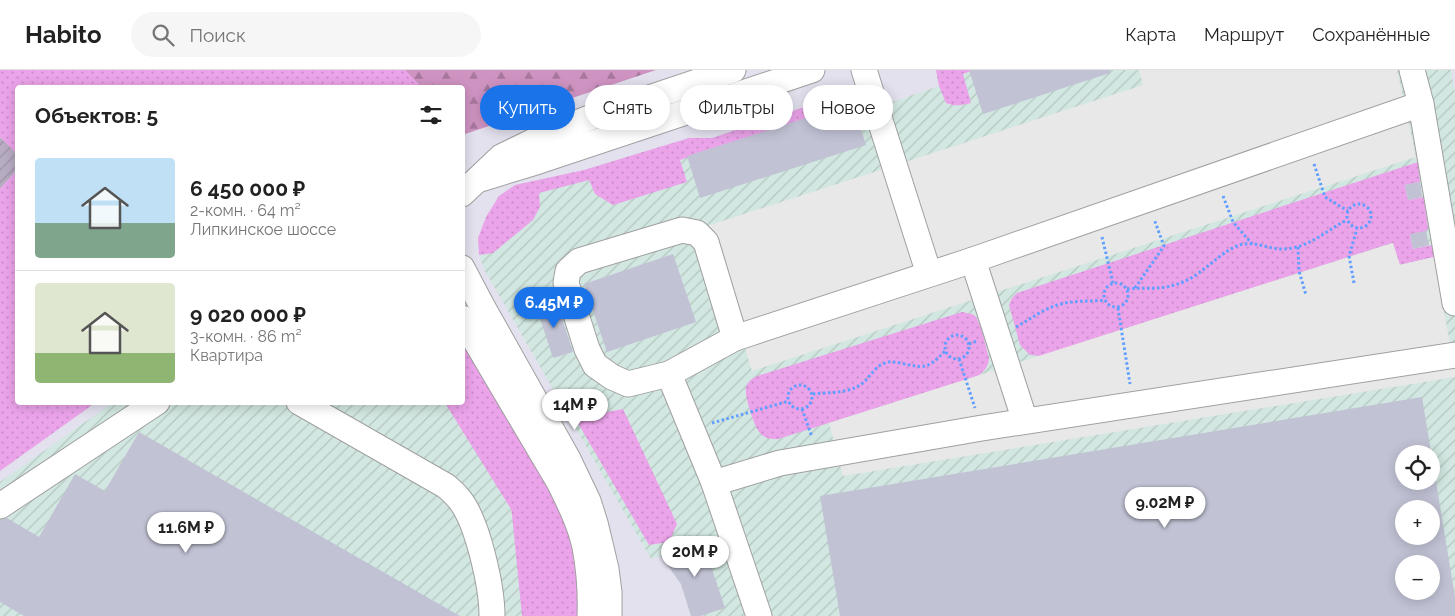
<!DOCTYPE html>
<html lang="ru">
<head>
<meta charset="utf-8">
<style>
	body { margin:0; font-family:Raleway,sans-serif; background:#f6f6f6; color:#222; height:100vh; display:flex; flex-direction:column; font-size:19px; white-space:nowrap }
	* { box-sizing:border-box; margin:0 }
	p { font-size:16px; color:#767676 }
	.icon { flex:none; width:28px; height:28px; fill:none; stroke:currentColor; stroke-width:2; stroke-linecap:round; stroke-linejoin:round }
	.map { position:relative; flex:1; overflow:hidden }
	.drawer { position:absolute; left:15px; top:15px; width:450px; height:320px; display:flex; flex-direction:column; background:#fff; border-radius:5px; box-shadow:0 2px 12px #0003 }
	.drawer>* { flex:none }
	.top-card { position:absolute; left:480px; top:15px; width:475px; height:45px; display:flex; gap:10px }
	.fabs { position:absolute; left:1395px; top:375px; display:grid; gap:10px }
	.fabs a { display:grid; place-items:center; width:45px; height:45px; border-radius:50%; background:#fff; box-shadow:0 2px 12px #0003; font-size:25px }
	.price { position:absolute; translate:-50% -42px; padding:0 11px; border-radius:18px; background:#fff; color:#222; font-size:16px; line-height:32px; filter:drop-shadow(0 1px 2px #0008) }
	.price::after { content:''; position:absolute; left:50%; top:30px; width:15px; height:11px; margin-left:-8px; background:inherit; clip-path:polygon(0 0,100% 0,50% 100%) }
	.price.on { background:#1a73e8; color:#fff }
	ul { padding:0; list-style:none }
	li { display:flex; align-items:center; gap:15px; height:125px; padding:0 20px }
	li+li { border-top:1px solid #e0e0e0 }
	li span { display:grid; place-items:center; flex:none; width:140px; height:100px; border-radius:5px; color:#555 }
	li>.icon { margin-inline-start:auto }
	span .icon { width:60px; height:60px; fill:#fffc; stroke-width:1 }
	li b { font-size:21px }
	h2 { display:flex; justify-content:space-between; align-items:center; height:60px; padding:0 20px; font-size:21px }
	.pill { padding:0 18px; border-radius:22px; background:#fff; box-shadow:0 2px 12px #0003; font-size:18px; line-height:45px }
	.pill.on { background:#1a73e8; color:#fff }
	header { display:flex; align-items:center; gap:30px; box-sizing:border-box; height:70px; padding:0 25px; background:#fff; border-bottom:1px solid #e0e0e0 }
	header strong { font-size:24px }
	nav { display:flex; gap:28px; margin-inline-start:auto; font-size:18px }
	.search { width:350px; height:45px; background:#f6f6f6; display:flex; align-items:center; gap:12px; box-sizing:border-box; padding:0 18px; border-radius:28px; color:#767676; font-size:19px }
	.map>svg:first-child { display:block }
	.industrial { fill:url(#industrial-furrows); fill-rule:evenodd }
	.construction { fill:url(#construction-furrows) }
	.grass { fill:url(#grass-dots) }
	.forest { fill:url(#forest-firs) }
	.parking { fill:#e8e8e8 }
	.building { fill:#c1c2d4; fill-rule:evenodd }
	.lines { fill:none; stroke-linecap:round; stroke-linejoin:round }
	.minor-casing { stroke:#a0a0a0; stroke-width:27 }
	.path { stroke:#609fff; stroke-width:3; stroke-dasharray:2.5 2.5; stroke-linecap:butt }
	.minor { stroke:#fff; stroke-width:25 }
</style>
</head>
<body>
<header>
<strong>Habito</strong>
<div class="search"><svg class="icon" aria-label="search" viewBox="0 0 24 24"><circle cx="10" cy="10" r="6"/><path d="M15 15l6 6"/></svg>Поиск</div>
<nav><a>Карта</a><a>Маршрут</a><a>Сохранённые</a></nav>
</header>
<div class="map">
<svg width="1455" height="546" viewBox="0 0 1455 546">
	<defs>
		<pattern id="industrial-furrows" width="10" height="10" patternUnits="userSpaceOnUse" patternTransform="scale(1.25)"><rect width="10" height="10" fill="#d2e7e1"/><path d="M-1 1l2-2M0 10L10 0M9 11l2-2" fill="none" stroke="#b4c6c0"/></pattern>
		<pattern id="construction-furrows" width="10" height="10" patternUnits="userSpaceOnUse" patternTransform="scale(1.25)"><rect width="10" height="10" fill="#b7acc2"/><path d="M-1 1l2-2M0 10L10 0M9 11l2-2" fill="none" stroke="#9d93a6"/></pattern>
		<pattern id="grass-dots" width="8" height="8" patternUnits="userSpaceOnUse" patternTransform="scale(1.25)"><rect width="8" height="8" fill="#eba3ea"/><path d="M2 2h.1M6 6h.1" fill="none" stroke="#c98cc8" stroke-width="1.8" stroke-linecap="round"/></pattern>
		<pattern id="forest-firs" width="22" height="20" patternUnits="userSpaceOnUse" patternTransform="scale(1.25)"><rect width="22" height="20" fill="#cf93c2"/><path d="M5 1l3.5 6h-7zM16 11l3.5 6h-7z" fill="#a7779d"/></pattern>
	</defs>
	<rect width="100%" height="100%" fill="#e3e1ee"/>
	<g class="industrial">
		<path d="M936 0H1451L1455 24V546H691L681 514 661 486 651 489 485 201 479 185 478 168 486 147 499 126 515 115 584 100 689 68H712L825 30 832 52 939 16ZM1404 384H1431V411H1404ZM1404 439H1431V466H1404ZM1404 494H1431V521H1404Z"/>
		<path d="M462 332 570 546H0V412L112 333Z"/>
	</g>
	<path class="construction" d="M0 67 18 84 17 100 0 119Z"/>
	<g class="grass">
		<path d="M0 0H405L421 17 18 18 17 84 0 67Z"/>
		<path d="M936 0H975L963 4 971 33C962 35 955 37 946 33L939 16Z"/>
		<path d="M825 30 828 41 680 90 687 112 613 135 595 124 589 110 539 123 540 137 533 150 493 183 479 185 478 168 486 147 499 126 515 115 584 100 689 68H712Z"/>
		<path d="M1418 92 1420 112 1405 115 1408 130 1424 127 1428 158 1426 161 1410 165 1413 179 1432 175 1434 187 1399 195 1392 173 1040 286 1030 285 1020 275 1009 235 1012 228 1017 223Z"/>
		<path d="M17 100 18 332 95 333 0 401V119Z"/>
		<path d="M962 242C965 243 970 243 974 245 981 251 986 278 989 288 988 297 985 301 978 306L778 369C771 369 765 369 760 363 754 356 744 325 746 317 748 311 753 308 757 306Z"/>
		<path d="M463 266 559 431 577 479 580 546H522L512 445 511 439 445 333 462 332Z"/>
		<path d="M623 339 677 454 669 472 649 475 575 348Z"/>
	</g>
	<path class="forest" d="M405 0H656L465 64 463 61 462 18 421 17Z"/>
	<g class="parking">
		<path d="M1139 0H1397L1416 87 752 301 707 156 1143 15Z"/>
		<path d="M1393 173 1400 195 1434 187 1455 301V307L843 406 829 353Z"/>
	</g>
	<g class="building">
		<path d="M969 0H1110V3L983 44Z"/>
		<path d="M828 41 831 52 856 44 866 75 700 128 687 86Z"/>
		<path d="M1420 112 1422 127 1408 130 1405 115Z"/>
		<path d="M1426 161 1429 175 1413 179 1410 164Z"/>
		<path d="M673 184 696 252 607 282 584 214Z"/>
		<path d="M556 230 573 282 553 288 536 236Z"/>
		<path d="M1422 327 1455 527V546H840L820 426ZM1404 384H1431V411H1404ZM1404 439H1431V466H1404ZM1404 494H1431V521H1404Z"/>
		<path d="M139 362 460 546H24L0 532V450L7 448 39 467 75 404 105 421Z"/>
		<path d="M690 465 711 496 725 538 700 546H691L681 514 661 486Z"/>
	</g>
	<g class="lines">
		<defs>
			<g id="minor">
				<path d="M864 0 929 204"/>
				<path d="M1412 0 1421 34"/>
				<path d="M477 110 539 91 812 0"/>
				<path d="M462 124 501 87 538 69 589 48 733 0"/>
				<path d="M973 190 1025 351"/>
				<path d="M462 198 482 236 568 389 588 431 595 453 606 499 609 522V546"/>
				<path d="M462 248 559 412C569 432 580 454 585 477 589 499 591 523 590 546"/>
				<path d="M669 304 628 314 612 307 595 295 587 279 566 213 568 201 579 191 682 160 697 163 706 172 735 268"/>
				<path d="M299 332 446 416C451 420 456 425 460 430 478 453 492 517 492 546"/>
				<path d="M714 413 669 304 735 268 973 190 1421 34 1455 233"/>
				<path d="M0 436 157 332"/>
				<path d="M759 546 714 413 780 393 982 358 1455 285"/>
			</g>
		</defs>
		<use href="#minor" class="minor-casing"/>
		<g class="path">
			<path d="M1314 94 1325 127 1348 141"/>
			<path d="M1223 126 1233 152 1252 174"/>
			<circle cx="1359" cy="146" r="12"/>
			<path d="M1102 167 1113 213"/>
			<path d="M1298 177 1299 201 1306 225"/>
			<circle cx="1116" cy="225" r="12"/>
			<path d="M1354 213 1349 186 1357 159"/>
			<path d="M1135 218 1164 176 1154 149"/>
			<path d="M1127 219C1148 217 1162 221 1183 212 1204 204 1224 177 1244 174 1257 172 1269 179 1282 179 1308 179 1325 161 1347 150"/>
			<path d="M1118 238 1130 314"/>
			<path d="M1016 257C1031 249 1044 238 1061 234 1075 230 1090 232 1104 230"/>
			<circle cx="957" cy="277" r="12"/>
			<path d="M969 274 977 271"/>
			<path d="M959 289 975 338"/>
			<circle cx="800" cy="327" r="12"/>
			<path d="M813 324C830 322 852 324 865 311 871 305 876 296 885 293 890 291 895 292 900 293 924 298 927 300 945 281"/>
			<path d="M802 339 812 367"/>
			<path d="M712 353 789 331"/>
		</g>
		<use href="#minor" class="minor"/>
	</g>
</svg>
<div class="fabs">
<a><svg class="icon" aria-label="locate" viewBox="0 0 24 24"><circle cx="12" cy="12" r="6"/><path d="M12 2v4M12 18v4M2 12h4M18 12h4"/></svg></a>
<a>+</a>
<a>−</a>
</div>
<b class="price on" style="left:554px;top:259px">6.45M ₽</b>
<b class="price" style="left:575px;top:361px">14M ₽</b>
<b class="price" style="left:1165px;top:459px">9.02M ₽</b>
<b class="price" style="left:186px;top:484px">11.6M ₽</b>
<b class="price" style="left:695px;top:508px">20M ₽</b>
<div class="top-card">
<a class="pill on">Купить</a>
<a class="pill">Снять</a>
<a class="pill">Фильтры</a>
<a class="pill">Новое</a>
</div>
<section class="drawer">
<h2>Объектов: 5<svg class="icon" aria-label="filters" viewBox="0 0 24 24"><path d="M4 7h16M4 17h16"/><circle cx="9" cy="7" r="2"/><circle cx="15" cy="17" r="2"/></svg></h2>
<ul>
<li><span style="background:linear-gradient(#bfe0f5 65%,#7fa58c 0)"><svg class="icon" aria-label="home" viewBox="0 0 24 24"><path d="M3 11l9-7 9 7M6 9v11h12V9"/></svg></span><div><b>6 450 000 ₽</b><p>2-комн. · 64 m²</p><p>Липкинское шоссе</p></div></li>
<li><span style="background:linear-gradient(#dfe7d0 70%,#8fb573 0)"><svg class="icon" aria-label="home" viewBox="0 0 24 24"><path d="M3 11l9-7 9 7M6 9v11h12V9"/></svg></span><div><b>9 020 000 ₽</b><p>3-комн. · 86 m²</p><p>Квартира</p></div></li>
</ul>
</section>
</div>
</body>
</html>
